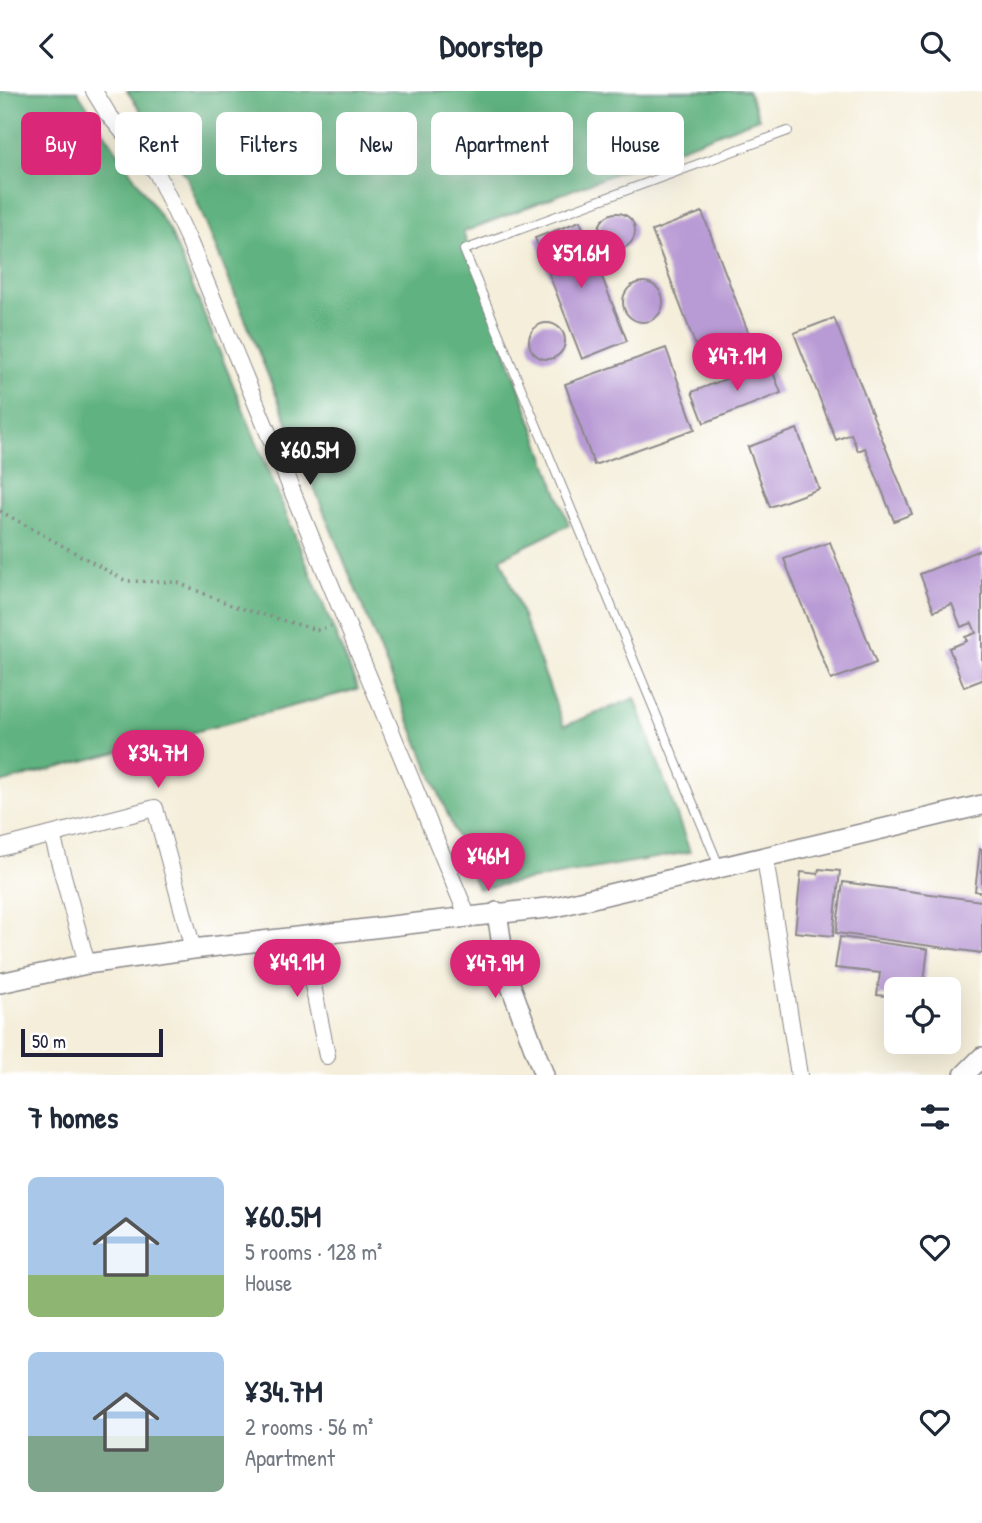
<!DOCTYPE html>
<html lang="en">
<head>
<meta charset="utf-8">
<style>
	body { margin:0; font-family:"Patrick Hand",sans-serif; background:#f6f6f7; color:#1f2937; height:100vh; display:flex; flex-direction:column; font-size:26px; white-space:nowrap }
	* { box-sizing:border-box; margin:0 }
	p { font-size:23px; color:#747a83 }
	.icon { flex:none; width:38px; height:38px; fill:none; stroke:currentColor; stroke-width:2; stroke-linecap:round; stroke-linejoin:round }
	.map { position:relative; height:984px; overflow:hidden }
	.sheet { display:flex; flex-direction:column; background:#fff; flex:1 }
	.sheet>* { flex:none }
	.top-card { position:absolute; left:21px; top:21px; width:942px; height:63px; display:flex; gap:14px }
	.fabs { position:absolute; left:884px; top:886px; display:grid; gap:14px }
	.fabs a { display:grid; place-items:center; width:77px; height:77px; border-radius:10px; background:#fff; box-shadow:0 7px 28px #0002; font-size:35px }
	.scale { position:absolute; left:21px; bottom:18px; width:142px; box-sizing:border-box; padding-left:7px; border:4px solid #22223b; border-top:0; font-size:19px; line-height:24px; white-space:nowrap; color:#22223b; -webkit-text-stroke:5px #fff; paint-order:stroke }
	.price { position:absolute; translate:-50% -60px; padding:0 16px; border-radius:24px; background:#db2777; color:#fff; font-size:23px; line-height:46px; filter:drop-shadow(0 2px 4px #0008) }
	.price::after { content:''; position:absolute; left:50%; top:42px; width:21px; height:16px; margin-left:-10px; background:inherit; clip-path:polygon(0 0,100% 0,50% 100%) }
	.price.on { background:#222; color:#fff }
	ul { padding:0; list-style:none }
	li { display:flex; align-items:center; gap:21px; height:175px; padding:0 28px }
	li span { display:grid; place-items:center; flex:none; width:196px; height:140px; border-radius:10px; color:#555 }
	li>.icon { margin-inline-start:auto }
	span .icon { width:84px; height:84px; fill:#fffc; stroke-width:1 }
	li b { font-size:30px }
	h2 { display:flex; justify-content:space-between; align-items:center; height:84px; padding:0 28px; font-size:30px }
	.pill { padding:0 24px; border-radius:10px; background:#fff; box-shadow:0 7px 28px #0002; font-size:24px; line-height:63px }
	.pill.on { background:#db2777; color:#fff }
	header { display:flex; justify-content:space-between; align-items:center; height:91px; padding:0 28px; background:#fff; font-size:32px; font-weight:800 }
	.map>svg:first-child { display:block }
	.forest { fill:#61b380; stroke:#426a5e; stroke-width:2 }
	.building { fill:#b89ad4 }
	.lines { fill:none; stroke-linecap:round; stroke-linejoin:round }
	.service-casing { stroke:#8b888a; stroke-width:10 }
	.minor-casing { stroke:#8b888a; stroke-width:18 }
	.tertiary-casing { stroke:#8b888a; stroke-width:22 }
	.path { stroke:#8b888a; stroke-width:3.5; stroke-dasharray:2 5; stroke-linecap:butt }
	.service { stroke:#fff; stroke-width:8 }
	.minor { stroke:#fff; stroke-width:16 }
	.tertiary { stroke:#fff; stroke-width:19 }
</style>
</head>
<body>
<header><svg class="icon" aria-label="back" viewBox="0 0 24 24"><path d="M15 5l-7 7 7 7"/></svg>Doorstep<svg class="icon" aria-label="search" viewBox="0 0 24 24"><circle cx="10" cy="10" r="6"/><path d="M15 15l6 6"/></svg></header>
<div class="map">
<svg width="982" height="984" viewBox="0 0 982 984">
	<rect width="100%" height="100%" fill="#fff"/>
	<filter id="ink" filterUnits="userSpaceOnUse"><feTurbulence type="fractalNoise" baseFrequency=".0143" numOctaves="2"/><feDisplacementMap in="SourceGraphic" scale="14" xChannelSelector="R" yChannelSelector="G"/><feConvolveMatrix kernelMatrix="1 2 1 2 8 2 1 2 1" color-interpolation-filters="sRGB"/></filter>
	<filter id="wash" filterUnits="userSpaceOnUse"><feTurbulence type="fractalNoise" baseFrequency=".00686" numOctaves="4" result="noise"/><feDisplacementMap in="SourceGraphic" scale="28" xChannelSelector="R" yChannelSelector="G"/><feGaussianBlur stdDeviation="1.57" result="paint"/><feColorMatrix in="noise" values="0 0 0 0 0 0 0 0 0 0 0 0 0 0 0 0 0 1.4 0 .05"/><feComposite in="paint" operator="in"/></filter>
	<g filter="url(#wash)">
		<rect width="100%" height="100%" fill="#f4eeda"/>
		<g class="forest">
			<path d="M0 0H77L170 140 358 598 0 692Z"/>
			<path d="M127 0H748L759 27 463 141 569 434 501 467 564 635 635 607 690 761 478 798 187 86Z"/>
		</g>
		<g id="blocks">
			<g class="building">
				<path d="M702 121 750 246 700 266 652 140Z"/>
				<circle cx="617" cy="140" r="18"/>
				<path d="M580 130 627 250 582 268 535 147Z"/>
				<circle cx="643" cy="211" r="20"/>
				<path d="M834 227 912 423 894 430 865 357 858 360 851 343 836 349 794 242Z"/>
				<circle cx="547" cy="250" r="18"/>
				<path d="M666 257 695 338 594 374 565 293Z"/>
				<path d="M769 271 781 302 704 332 692 301Z"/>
				<path d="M797 338 819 398 770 416 748 356Z"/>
				<path d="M830 451 876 572 831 589 784 468Z"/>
				<path d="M982 458V589L964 596 949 557 967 550 965 546 976 542 972 532 961 536 952 513 934 520 920 483Z"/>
				<path d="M980 758H982V802L975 800Z"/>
				<path d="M819 778 840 780 833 845 795 841 801 781 818 783Z"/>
				<path d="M843 791 982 810V862L836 842Z"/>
				<path d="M840 846 928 858 923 898H896V906L877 904 880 882 835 877Z"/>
			</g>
		</g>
	</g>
	<g filter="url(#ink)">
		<use href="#blocks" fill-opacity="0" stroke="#8b888a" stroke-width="2"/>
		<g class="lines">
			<defs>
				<path id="service" d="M719 775 464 159 788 40"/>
				<g id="minor">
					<path d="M94 0 108 23 157 82 189 150 467 824"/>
					<path d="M52 744 87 873"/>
					<path d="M0 757 155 717 193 858"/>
					<path d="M765 767 799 984"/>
					<path d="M303 844 327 965"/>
				</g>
				<g id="tertiary">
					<path d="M497 821 506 882 544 984"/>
					<path d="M0 892 87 873 193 858 555 816 982 714"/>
					<path d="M964 984 982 966"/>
				</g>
			</defs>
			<use href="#service" class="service-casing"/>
			<use href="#minor" class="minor-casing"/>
			<use href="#tertiary" class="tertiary-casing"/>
			<path class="path" d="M0 420 126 490 176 491 236 516 317 539 331 535"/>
			<use href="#service" class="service"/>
			<use href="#minor" class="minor"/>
			<use href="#tertiary" class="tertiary"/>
		</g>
	</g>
</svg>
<div class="fabs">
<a><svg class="icon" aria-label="locate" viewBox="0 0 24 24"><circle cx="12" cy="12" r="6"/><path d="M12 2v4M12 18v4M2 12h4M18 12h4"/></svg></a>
</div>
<div class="scale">50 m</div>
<b class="price" style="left:581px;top:199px">¥51.6M</b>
<b class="price" style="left:737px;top:302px">¥47.1M</b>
<b class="price on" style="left:310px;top:396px">¥60.5M</b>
<b class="price" style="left:158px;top:699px">¥34.7M</b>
<b class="price" style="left:488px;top:802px">¥46M</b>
<b class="price" style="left:297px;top:908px">¥49.1M</b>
<b class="price" style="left:495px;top:909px">¥47.9M</b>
<div class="top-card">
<a class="pill on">Buy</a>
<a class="pill">Rent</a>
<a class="pill">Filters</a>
<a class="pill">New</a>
<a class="pill">Apartment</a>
<a class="pill">House</a>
</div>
</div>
<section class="sheet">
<h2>7 homes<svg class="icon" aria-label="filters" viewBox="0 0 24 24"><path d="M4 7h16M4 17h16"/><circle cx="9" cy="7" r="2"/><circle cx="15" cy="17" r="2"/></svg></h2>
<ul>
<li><span style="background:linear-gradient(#a9c7e8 70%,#8fb573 0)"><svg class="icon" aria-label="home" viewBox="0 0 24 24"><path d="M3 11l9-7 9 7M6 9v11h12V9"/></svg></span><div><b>¥60.5M</b><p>5 rooms · 128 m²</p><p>House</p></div><svg class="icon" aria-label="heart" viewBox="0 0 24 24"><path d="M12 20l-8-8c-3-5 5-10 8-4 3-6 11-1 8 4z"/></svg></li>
<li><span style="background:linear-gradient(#a9c7e8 60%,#7fa58c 0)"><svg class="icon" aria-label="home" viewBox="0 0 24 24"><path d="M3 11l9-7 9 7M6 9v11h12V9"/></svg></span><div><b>¥34.7M</b><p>2 rooms · 56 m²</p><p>Apartment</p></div><svg class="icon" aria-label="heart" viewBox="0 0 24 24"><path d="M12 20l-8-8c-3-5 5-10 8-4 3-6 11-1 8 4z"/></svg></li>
</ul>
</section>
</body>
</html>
